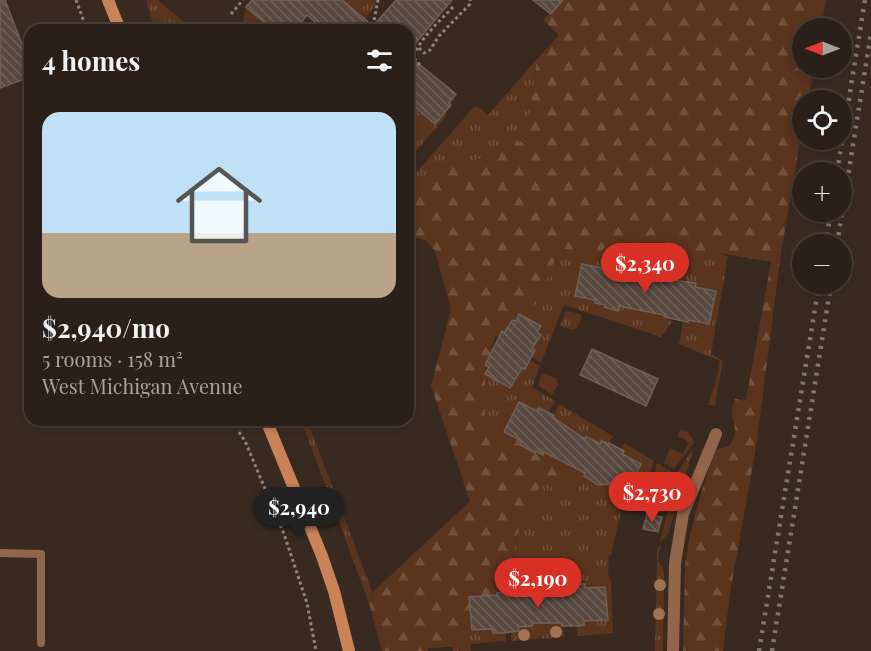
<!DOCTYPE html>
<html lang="en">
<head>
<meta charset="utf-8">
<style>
	body { margin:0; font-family:"Playfair Display",serif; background:#362d26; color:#f1f3f6; height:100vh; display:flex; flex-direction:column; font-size:22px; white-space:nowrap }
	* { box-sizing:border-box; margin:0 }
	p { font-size:20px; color:#a5a3a2 }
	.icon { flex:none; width:33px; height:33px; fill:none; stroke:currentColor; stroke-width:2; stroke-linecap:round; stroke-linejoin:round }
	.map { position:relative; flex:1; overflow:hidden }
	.sheet { position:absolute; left:24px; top:24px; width:390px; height:402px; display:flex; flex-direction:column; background:#2a2019; border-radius:18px; box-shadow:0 3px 9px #0003,0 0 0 2px #463e38 }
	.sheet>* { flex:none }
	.needle { width:39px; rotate:270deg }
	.controls { position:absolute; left:792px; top:18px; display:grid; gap:12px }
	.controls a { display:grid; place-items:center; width:60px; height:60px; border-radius:50%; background:#2a2019; box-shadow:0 3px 9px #0003,0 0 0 2px #463e38; font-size:30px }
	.price { position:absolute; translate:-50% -51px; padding:0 14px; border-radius:21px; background:#d93025; color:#fff; font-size:20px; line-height:39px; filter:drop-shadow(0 2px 3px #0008) }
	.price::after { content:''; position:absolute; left:50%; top:36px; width:18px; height:14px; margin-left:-9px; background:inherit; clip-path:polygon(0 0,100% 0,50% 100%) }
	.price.current { background:#222; color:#fff }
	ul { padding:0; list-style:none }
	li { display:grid; align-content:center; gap:12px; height:318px; padding:0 18px }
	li+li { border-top:2px solid #463e38 }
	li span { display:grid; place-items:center; height:186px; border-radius:18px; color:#555 }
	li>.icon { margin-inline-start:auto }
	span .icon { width:108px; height:108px; fill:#fffc; stroke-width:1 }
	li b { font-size:26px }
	h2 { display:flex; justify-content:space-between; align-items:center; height:72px; padding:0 18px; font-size:26px }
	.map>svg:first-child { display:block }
	.grass { fill:url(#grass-tufts) }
	.forest { fill:url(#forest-firs) }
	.building { fill:url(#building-back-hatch); stroke:#705f56; stroke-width:1.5 }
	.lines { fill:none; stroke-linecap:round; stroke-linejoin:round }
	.path { stroke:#90847d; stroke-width:3; stroke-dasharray:3 3; stroke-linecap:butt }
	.lane { stroke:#92654a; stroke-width:8 }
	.street { stroke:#92654a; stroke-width:12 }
	.secondary { stroke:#cb8257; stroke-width:12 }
	.rail { stroke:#83766f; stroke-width:4.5; stroke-dasharray:3 6; stroke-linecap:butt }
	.tree { fill:#a07357 }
</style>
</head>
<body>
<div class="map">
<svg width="871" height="651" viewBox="0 0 871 651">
	<defs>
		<pattern id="grass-tufts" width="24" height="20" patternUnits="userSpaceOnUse" patternTransform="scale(1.5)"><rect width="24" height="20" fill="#5a341d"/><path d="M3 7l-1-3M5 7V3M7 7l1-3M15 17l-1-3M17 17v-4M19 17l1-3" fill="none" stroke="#71503c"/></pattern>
		<pattern id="forest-firs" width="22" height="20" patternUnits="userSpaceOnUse" patternTransform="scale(1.5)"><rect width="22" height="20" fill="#5a341d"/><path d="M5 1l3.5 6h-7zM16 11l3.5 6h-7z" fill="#71503c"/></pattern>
		<pattern id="building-back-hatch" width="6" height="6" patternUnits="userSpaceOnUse" patternTransform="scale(1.5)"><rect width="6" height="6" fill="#584940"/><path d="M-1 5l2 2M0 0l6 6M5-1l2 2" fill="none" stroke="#6f625a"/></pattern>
	</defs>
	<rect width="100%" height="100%" fill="#382a21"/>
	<g class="grass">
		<path d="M146 0H158L193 30H155Z"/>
		<path d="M342 0H376L375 6 366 18 370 24Z"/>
		<path d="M246 7 259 18V22L270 30H252L243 23Z"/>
		<path d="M537 59 526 142 503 141 482 159 451 164 408 182 473 108 477 106 488 115Z"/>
		<path d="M408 101 444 112 447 115 408 161Z"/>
		<path d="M672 244 678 252 700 255 718 253 728 256 711 354 723 361 715 405H708L716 381 720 361 679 344 683 321 687 322 696 283H686V280H672V282L625 272 626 270 619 269 620 266H606L603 264 602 268 582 264 575 296 595 300V303L605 305V308L618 311 619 306 664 315V317L671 319 672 322 661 337 564 305 541 363 531 356 532 348 540 336 537 332 541 326 519 314 536 303 560 248 600 254 607 245 629 250Z"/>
		<path d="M566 310 582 315 578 327 572 330 560 326Z"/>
		<path d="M531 361 540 366 532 387 555 401 547 414 537 411 519 402 504 432 485 428V374L507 386 511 379 514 381 522 368Z"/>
		<path d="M542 373 556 378 558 385 552 395 538 385Z"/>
		<path d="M559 404 613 436 608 444 602 441 600 444 587 436 584 440 571 433 572 430 553 417Z"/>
		<path d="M301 420H307L370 586 372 593 369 603Z"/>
		<path d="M681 429 688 432 694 442 674 469 664 463 670 448 683 454 689 442 678 436Z"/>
		<path d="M624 443 654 461 641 506 631 505 629 508 622 507 611 555H609L608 574 611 581 613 633 577 636V625H584V621L608 620 605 587 585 588 568 584V587H561L560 590 531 597 530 592 515 594 507 591 528 577 512 561 522 514 535 499 541 482 561 490 573 467 585 473 584 476 595 484 597 482 602 485 608 484 626 493 641 464 622 454 624 451 621 449Z"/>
		<path d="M694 447 668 534 660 542 658 561 662 566 664 572 663 651H655L657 554 677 473Z"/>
		<path d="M657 463 673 473 663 513 644 507Z"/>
		<path d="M547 621 548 623H562L564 637 512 641 511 632 519 631 518 627 532 622Z"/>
		<path d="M492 629 493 633H506V641L471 644V651H453V647L472 630Z"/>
	</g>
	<path class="forest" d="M563 0H826L821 28H802V68H814L808 100H802V129L781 253 756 447 730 593 723 651H683L685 566 689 539 697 506 715 450 729 446C738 433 735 427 732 414 731 410 734 404 735 399L746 400 771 262 719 253 712 260 700 255 689 259 678 252 672 244 629 250 607 245 600 254 560 248 536 304 519 314 516 321 512 320 505 332 502 331 498 337 496 336 491 349 493 352 486 365 489 367 485 374V427L504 432 522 441 520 445 530 448V451L534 453 536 451 543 454 544 452 564 463 566 459 573 467 561 490 541 482 535 499 540 502 538 511 522 514 512 560 528 577 507 591 506 588 497 589V595L470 597 472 630 453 647 428 648V651H382L369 603 372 593 470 501 431 386 451 309 435 251 425 240 408 236V182L451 164 482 159 503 140 526 142 537 59 559 35 543 20Z"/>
	<g class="building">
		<path d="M0 0H5L30 65V77L0 88Z"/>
		<path d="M252 0H342L373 26 396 0H452L408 52V30H325L307 15 295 30H273L246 7Z"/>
		<path d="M533 0H563L551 14Z"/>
		<path d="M408 55 456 94 449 103 451 105 435 124 408 101Z"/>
		<path d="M582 264 602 268 603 264 620 266 619 269 626 270 625 272 672 282V280L696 283 695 287 716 291 709 324 688 320V322L664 317V315L619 306 618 311 604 307 605 305 595 303V300L575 296Z"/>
		<path d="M519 314 541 326 537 332 541 335 532 348 535 350 525 369 522 368 510 388 485 374 489 367 485 365 502 331 505 332 512 320 516 321Z"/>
		<path d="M592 349 658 379 646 406 580 375Z"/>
		<path d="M519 402 537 411 539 408 554 415 553 417 585 439 586 436 600 444 602 441 608 444 609 443 624 451 622 454 641 464 626 494 608 484 598 485 584 476 585 473 544 452 543 455 536 451 535 453 520 445 522 441 504 432Z"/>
		<path d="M647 514 662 517 658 532 643 529Z"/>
		<path d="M568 584H585V588L605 587 608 620 584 621V625L577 626H562V623H532V626L518 627 519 631 503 633H493L492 629 472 630 469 597 497 595V593L514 590 515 594 560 590 561 587H568Z"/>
	</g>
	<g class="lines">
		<g class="path">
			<path d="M76 0 87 30"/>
			<path d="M231 14 243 0"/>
			<path d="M373 26 378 0"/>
			<path d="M419 48 424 53 430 50 439 36 470 4V0"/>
			<path d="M420 65 413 57C421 37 440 21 454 6"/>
			<path d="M239 432 245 441 284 534 307 603 316 651"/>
		</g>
		<g class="lane">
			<path d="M191 420H235"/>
			<path d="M0 553 41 554V643"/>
		</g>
		<path class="street" d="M673 651 675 563 683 514 716 434"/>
		<g class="secondary">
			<path d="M108 0 120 30"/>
			<path d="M266 420 322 556 334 591 349 651"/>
		</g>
		<g class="rail">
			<path d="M837 172 865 0"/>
			<path d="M825 244 831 212"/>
			<path d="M837 244 871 33"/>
			<path d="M759 651 819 284"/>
			<path d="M772 651 831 284"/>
		</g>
	</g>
	<g class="tree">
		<circle cx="659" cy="483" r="6"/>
		<circle cx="673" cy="504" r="6"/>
		<circle cx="660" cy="585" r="6"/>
		<circle cx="659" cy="614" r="6"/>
		<circle cx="556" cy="632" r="6"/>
		<circle cx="524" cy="635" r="6"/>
	</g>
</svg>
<div class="controls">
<a><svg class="needle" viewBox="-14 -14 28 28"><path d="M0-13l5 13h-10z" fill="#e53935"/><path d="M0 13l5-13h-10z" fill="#a5a3a2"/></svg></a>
<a><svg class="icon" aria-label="locate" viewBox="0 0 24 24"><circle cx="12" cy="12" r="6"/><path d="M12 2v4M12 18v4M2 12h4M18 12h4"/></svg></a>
<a>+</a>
<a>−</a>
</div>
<b class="price" style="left:645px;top:294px">$2,340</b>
<b class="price" style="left:652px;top:523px">$2,730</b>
<b class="price current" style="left:299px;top:538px">$2,940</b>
<b class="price" style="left:538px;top:609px">$2,190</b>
<section class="sheet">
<h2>4 homes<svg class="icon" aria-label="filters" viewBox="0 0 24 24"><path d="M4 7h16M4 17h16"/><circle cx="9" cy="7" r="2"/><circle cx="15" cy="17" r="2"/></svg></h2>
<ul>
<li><span style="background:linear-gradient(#bfe0f5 65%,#b9a48a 0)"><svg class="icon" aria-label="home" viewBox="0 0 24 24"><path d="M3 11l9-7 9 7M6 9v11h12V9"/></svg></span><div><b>$2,940/mo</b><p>5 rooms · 158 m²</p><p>West Michigan Avenue</p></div></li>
</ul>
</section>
</div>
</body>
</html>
